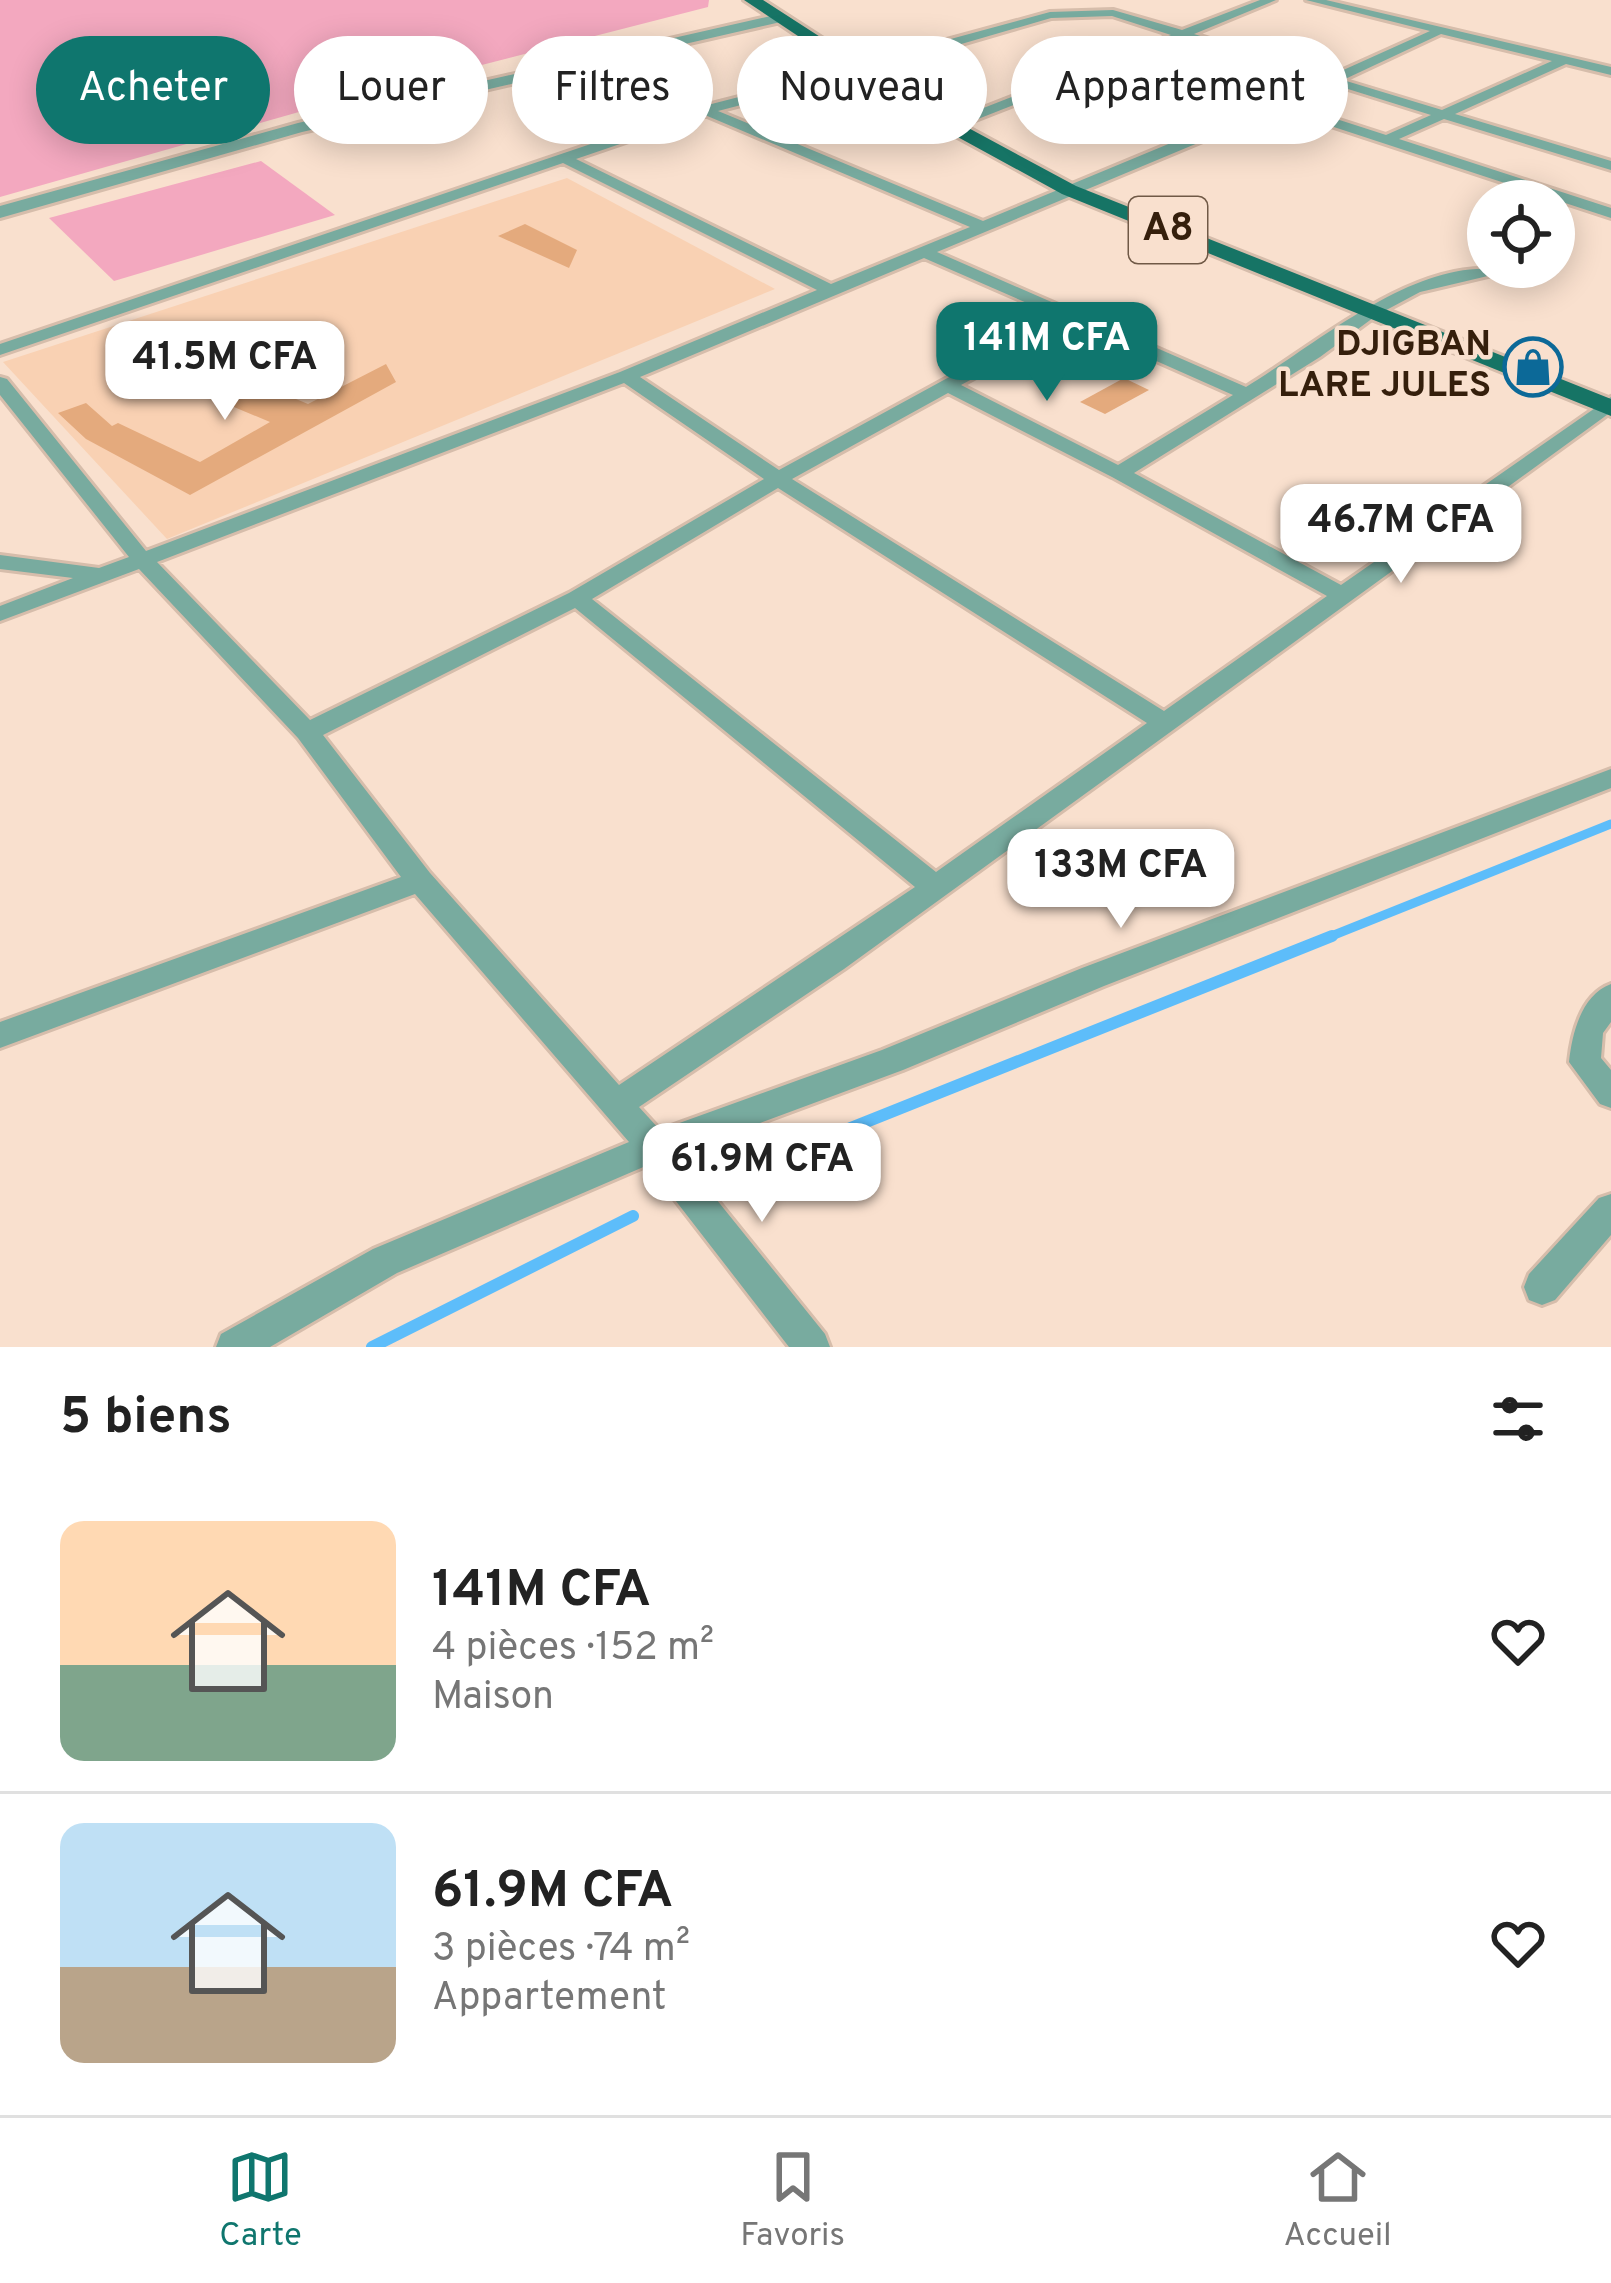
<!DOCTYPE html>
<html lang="fr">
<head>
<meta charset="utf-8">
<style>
	body { margin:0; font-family:Overpass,sans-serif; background:#f6f6f6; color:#222; height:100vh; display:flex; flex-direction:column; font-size:45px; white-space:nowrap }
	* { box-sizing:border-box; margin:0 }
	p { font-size:39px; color:#767676 }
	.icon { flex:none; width:66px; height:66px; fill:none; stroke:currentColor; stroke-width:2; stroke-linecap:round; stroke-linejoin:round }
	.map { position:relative; height:1347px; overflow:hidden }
	.details { display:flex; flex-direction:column; background:#fff; flex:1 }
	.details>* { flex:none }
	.top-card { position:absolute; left:36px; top:36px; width:1539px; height:108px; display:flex; gap:24px }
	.fabs { position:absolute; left:1467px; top:180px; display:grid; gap:24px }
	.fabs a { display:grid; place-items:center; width:108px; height:108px; border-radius:50%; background:#fff; box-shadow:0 6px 30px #0003; font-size:60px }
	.price { position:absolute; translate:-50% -102px; padding:0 27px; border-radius:24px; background:#fff; color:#222; font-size:39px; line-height:78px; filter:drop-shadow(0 3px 6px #0008) }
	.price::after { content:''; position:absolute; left:50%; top:72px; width:36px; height:27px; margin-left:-18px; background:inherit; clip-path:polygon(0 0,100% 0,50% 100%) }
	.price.on { background:#0f766e; color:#fff }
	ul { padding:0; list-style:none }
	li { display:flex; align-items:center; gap:36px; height:300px; padding:0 60px }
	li+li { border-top:3px solid #e0e0e0 }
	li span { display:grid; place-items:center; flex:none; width:336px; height:240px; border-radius:24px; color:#555 }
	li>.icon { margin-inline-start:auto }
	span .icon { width:144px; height:144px; fill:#fffc; stroke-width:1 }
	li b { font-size:51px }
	h2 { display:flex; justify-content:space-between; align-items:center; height:144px; padding:0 60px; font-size:51px }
	.pill { padding:0 42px; border-radius:54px; background:#fff; box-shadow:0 6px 30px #0003; font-size:42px; line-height:108px }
	.pill.on { background:#0f766e; color:#fff }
	.dock { display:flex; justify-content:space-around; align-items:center; height:168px; border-top:3px solid #e0e0e0; background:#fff; font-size:33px; color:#767676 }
	.dock a { display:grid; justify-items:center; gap:6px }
	.dock .on { color:#0f766e }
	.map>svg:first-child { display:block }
	.built { fill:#f9d1b3 }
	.green { fill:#f3a8bf }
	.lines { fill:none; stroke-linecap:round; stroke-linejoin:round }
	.stream-far1 { stroke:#5dbdfa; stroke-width:9 }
	.stream { stroke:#5dbdfa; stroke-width:12 }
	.building { fill:#e4aa7d }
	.minor-casing { stroke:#d6bdab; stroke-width:6 }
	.tertiary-casing { stroke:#d6bdab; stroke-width:6 }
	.primary-casing { stroke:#d6bdab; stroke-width:6 }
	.minor { fill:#78ab9f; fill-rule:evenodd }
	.tertiary { fill:#78ab9f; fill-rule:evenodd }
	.primary { fill:#167465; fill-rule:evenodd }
	.labels { text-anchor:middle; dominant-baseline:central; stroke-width:9; stroke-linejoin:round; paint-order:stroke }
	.far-poi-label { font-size:36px; font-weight:bold; fill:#351f0c; stroke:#f9e0ce; text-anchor:end }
	.shield { fill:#f9e0ce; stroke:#705946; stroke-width:3 }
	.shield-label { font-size:39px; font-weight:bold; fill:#351f0c }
</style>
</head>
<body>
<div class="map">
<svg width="1611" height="1347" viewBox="0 0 1611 1347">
	<rect width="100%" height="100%" fill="#f9e0ce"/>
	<path class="built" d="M567 178 775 289 167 539 3 362Z"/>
	<g class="green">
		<path d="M0 0H709L708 7 306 110 0 197Z"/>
		<path d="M261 161 335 215 114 281 49 218Z"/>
	</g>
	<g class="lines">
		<path class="stream-far1" d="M1324 939 1611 824"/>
		<g class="stream">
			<path d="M723 1179 1332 936"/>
			<path d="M372 1347 633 1216"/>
		</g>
	</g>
	<g class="building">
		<path d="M525 224 577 250 569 268 498 236Z"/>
		<path d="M199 352 234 373 308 404 386 364 396 382 190 495 86 439 58 413 86 403 112 426 118 423 200 462 270 422 203 394 210 391 169 364Z"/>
		<path d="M1124 378 1149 390 1105 414 1080 402Z"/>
	</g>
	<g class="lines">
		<defs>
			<g id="minor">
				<path d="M1260 0H1276L1194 34 1330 76 1430 31 1306 0H1326L1611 67V75L1566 64 1455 114 1611 161V170L1444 119 1399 139 1611 208V218L1279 109 937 252 1246 387C1315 345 1409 263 1492 269V275L1420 292 1377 315 1320 357 1134 473 1341 585 1611 397V412L844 969 639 1107 660 1130 882 1050 1082 968 1611 769V788L1104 986 903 1070 679 1153 825 1334 830 1347H789L648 1165 397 1273 270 1347H216L221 1334 373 1249 629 1142 415 894 0 1048V1022L401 877 298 738 139 569 0 621V606L73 578 0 569V555L99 568 129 557 0 395V377L7 379 146 551 620 372 817 290 563 163 0 355V344L700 107 859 66 865 70 863 73 718 111 983 221 1320 81 1183 38 950 130 943 126 945 123 1171 35 1112 16 1051 18 951 47 947 40 1050 12 1113 10 1182 30ZM1441 34 1552 61 1442 110 1343 80ZM1332 84 1431 115 1386 135 1290 104ZM705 115 970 227 831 284 576 159ZM924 258 1059 317 779 470 640 377ZM1073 324 1233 395 1118 465 961 385ZM624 383 764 479 569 593 310 720 157 562ZM948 393 1112 477 1327 596 1164 711 792 479ZM778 488 1147 723 936 872 592 599ZM575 608 915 887 619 1085 430 873 323 735Z"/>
				<path d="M1611 984V1022L1603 1033 1601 1058 1611 1070V1108L1600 1104 1569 1062C1572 1034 1581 995 1611 984Z"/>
				<path d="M1611 1194V1235L1555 1300 1542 1305 1529 1300 1524 1287 1529 1274 1599 1198Z"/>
			</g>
			<path id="tertiary" d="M780 14 785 21 302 132 0 218V206L298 123Z"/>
			<path id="primary" d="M744 0H763L924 104 1076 186 1611 399V416L1062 194 912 112Z"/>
		</defs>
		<use href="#minor" class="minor-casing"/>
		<use href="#tertiary" class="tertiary-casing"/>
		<use href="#primary" class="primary-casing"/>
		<use href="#minor" class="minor"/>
		<use href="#tertiary" class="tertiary"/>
		<use href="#primary" class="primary"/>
	</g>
	<defs>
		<symbol id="shop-ring" viewBox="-11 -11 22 22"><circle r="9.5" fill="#f9e0ce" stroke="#0c6998" stroke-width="1.5"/><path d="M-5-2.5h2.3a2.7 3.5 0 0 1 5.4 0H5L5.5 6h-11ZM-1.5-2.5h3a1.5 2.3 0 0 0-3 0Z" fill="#0c6998"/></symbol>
	</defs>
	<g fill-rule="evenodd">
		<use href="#shop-ring" x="1500" y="334" width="66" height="66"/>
	</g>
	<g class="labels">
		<g class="far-poi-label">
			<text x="1491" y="346">DJIGBAN<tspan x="1491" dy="41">LARE JULES</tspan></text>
		</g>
		<rect class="shield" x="1129" y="197" width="78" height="66" rx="9"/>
		<g class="shield-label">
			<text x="1168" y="230">A8</text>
		</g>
	</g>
</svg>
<div class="fabs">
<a><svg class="icon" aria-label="locate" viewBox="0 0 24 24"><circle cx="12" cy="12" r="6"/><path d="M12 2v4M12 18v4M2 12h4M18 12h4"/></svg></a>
</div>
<b class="price on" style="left:1047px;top:404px">141M CFA</b>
<b class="price" style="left:225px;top:423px">41.5M CFA</b>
<b class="price" style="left:1401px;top:586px">46.7M CFA</b>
<b class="price" style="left:1121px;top:931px">133M CFA</b>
<b class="price" style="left:762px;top:1225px">61.9M CFA</b>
<div class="top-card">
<a class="pill on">Acheter</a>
<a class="pill">Louer</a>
<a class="pill">Filtres</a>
<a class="pill">Nouveau</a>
<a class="pill">Appartement</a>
</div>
</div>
<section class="details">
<h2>5 biens<svg class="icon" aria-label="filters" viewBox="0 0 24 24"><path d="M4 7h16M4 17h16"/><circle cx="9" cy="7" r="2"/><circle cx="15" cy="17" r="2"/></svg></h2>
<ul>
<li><span style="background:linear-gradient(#ffd9b3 60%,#7fa58c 0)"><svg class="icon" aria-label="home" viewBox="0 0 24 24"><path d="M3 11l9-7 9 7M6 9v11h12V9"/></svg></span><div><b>141M CFA</b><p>4 pièces · 152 m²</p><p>Maison</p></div><svg class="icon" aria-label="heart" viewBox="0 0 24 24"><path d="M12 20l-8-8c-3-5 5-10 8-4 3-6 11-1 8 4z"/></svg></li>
<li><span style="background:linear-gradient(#bfe0f5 60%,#b9a48a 0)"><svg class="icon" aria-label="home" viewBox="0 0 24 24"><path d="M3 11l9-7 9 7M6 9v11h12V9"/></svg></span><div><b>61.9M CFA</b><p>3 pièces · 74 m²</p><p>Appartement</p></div><svg class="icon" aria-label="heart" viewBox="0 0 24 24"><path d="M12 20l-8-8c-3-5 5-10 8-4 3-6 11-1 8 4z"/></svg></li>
</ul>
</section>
<nav class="dock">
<a class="on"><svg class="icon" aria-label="map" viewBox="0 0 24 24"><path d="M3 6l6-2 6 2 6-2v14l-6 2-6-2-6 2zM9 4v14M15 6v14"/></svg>Carte</a>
<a><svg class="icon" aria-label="saved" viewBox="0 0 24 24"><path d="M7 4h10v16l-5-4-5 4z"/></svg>Favoris</a>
<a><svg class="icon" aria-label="home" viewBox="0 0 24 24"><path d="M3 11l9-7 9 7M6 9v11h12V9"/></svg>Accueil</a>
</nav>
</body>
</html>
